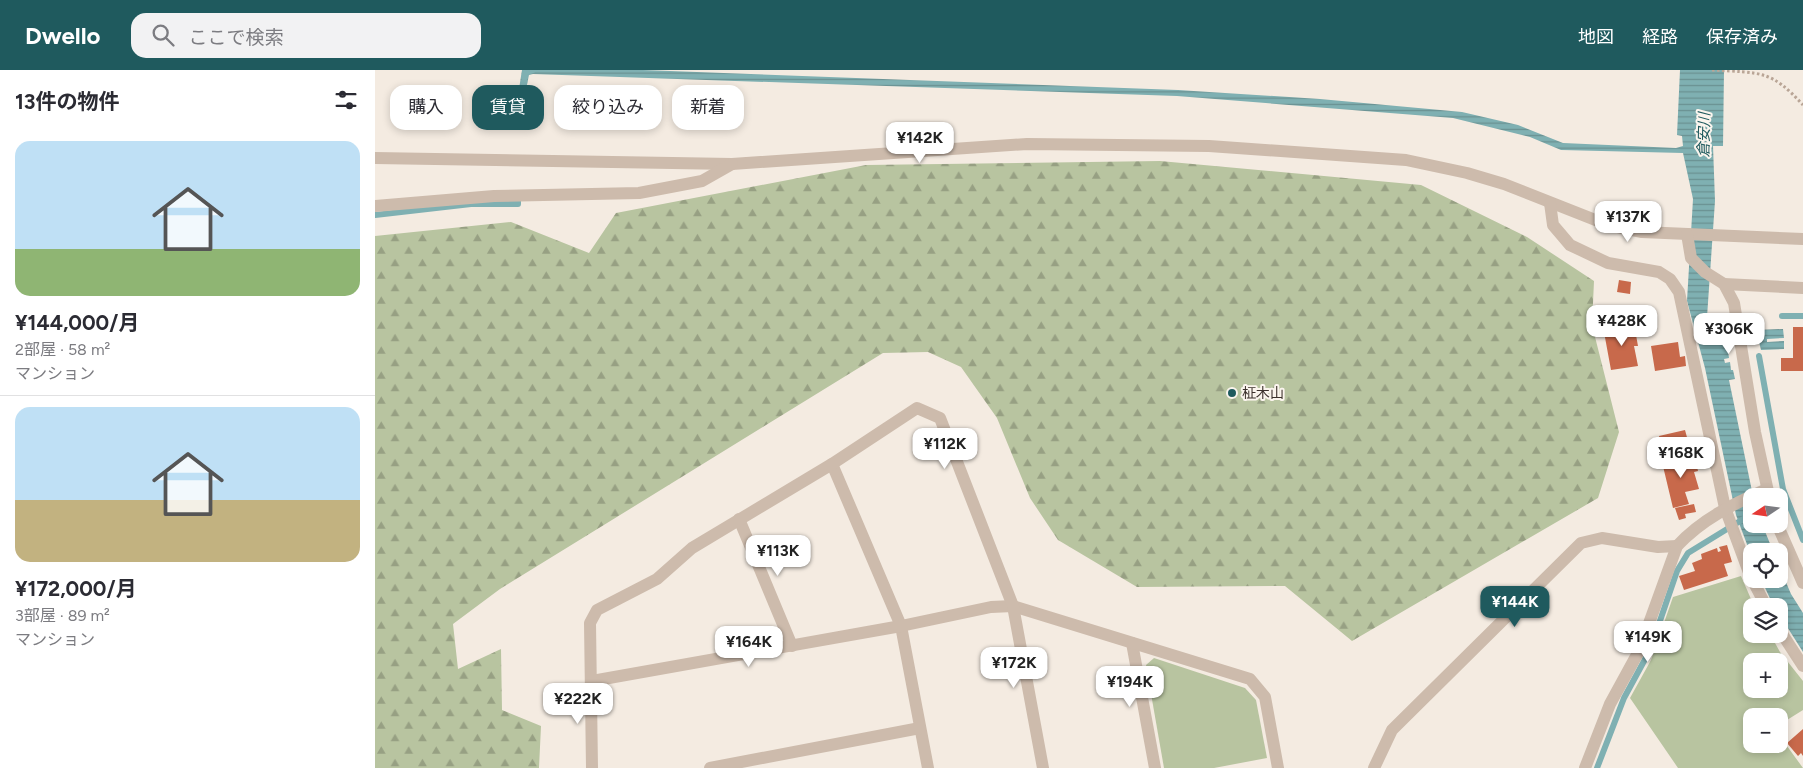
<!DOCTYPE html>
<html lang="ja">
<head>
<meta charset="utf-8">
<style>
	body { margin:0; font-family:Figtree,"Noto Sans JP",sans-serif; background:#f2f2f3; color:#2b2b33; height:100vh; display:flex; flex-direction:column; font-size:19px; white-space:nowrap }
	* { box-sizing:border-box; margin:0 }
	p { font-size:16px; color:#7c7c81 }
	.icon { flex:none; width:28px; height:28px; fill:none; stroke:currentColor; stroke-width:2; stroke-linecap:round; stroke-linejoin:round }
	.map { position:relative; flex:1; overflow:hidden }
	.panel { display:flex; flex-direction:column; background:#fff; width:375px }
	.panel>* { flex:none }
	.banner { position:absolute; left:15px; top:15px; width:475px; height:45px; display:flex; gap:10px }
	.needle { width:32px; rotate:257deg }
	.fabs { position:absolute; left:1368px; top:418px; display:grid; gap:10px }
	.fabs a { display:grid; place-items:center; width:45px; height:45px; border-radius:10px; background:#fff; box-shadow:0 2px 8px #0003; font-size:25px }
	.price { position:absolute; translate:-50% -42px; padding:0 11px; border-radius:10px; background:#fff; color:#222; font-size:16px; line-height:32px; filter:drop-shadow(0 1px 2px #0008) }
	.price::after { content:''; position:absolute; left:50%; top:30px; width:15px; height:11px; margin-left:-8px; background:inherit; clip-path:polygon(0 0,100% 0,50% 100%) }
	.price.selected { background:#1f5a5e; color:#fff }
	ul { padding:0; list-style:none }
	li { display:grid; align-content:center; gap:10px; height:265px; padding:0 15px }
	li+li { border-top:1px solid #e1e1e2 }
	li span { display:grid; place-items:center; height:155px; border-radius:15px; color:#555 }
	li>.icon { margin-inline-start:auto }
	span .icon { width:90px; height:90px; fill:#fffc; stroke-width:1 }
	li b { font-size:21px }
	h2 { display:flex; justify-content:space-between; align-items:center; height:60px; padding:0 15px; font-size:21px }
	.chip { padding:0 18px; border-radius:15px; background:#fff; box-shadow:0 2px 8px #0003; font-size:18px; line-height:45px }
	.chip.selected { background:#1f5a5e; color:#fff }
	header { display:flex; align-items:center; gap:30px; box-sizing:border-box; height:70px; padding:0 25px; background:#1f5a5e; color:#fff }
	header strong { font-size:24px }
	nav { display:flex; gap:28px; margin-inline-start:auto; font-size:18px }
	.search { width:350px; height:45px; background:#f2f2f3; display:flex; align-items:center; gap:12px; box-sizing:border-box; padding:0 18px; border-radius:15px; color:#7c7c81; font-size:19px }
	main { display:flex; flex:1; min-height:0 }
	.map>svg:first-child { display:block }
	.green { fill:#b8c4a0; fill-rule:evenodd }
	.forest { fill:url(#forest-firs) }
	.water { fill:url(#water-rules) }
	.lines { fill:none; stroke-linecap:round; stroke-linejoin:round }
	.stream { stroke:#7fb0b2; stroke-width:6 }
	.building { fill:#c8694b }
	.path { stroke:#b9a596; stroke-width:3; stroke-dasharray:2.5 2.5; stroke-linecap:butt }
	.minor { stroke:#cdbbac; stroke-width:12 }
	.poi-dot { fill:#1f5a5e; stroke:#fbf5ee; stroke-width:2 }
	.labels { text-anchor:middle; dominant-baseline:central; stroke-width:4; stroke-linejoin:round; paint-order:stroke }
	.poi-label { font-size:14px; fill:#3b302b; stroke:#fbf5ee; text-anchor:start }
	.water-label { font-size:15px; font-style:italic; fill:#1f5a5e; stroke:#fbf5ee }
</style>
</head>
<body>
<header>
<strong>Dwello</strong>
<div class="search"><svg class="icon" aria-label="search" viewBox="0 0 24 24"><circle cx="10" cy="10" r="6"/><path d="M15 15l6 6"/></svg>ここで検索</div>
<nav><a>地図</a><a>経路</a><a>保存済み</a></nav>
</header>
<main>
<section class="panel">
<h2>13件の物件<svg class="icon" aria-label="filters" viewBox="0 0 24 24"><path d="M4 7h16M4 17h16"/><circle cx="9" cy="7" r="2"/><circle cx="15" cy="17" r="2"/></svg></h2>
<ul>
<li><span style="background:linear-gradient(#bfe0f5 70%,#8fb573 0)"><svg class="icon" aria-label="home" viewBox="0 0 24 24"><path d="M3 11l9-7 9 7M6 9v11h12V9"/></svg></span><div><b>¥144,000/月</b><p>2部屋 · 58 m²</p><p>マンション</p></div></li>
<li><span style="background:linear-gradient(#bfe0f5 60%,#c2b280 0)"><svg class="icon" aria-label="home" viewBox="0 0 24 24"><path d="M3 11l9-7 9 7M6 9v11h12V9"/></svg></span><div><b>¥172,000/月</b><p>3部屋 · 89 m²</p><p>マンション</p></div></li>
</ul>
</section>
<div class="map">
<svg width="1428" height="698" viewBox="0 0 1428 698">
	<defs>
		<pattern id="forest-firs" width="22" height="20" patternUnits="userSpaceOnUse" patternTransform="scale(1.25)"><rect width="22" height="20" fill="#b8c4a0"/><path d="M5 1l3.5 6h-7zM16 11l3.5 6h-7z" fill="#97a083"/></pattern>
		<pattern id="water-rules" width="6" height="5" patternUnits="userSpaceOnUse" patternTransform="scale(1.25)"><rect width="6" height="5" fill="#7fb0b2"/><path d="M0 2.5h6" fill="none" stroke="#699091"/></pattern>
	</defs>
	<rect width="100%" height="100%" fill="#f4ebe1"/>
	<g class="green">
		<path d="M1366 506 1379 536H1376V564H1395L1405 582 1428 611V640L1404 655V646H1376V674H1404V665L1428 698H1303L1255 628 1276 590 1298 527ZM1376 591H1404V619H1376Z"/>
		<path d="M779 588 870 618 881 630 892 688 839 698H789L771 595Z"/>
	</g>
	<path class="forest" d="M785 91 1046 115 1152 167 1219 211 1217 255 1244 362 1223 428 977 571 910 516 762 517 683 470 655 428 622 348 586 297 553 282 508 283 125 519 78 554 83 599 126 579 127 640 166 656 164 698H0V166L136 152 214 183 241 143 491 95Z"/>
	<g class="water">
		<path d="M147 0H268L481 8 803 20 945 29 1087 42 1143 55 1188 73 1301 78 1308 76 1307 66 1302 65 1305 0H1349L1348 76H1338L1340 131 1332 247 1335 251 1342 250 1344 267 1351 266 1354 288 1349 289 1350 293 1355 292 1356 300H1358L1360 309 1354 310 1378 426H1376V454H1387L1398 481H1376V485L1361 445 1330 298 1312 231 1318 129 1308 83 1186 80 1155 67 1078 48 802 26 158 4 154 5 151 19H144Z"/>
		<path d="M1408 259 1409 268 1392 269V272L1409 271V279L1386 280 1381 260Z"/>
		<path d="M1404 496 1416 524 1428 543V582L1404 544V536L1398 535 1386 509H1404Z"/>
	</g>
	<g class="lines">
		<g class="stream">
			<path d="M147 39 150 3 158 0"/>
			<path d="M0 145 96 134H143V130"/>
			<path d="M1407 246H1428"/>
			<path d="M1384 286 1408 419 1428 470"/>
			<path d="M1222 698 1249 628 1275 580 1302 501 1313 483 1370 448"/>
		</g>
	</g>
	<g class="building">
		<path d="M153 21V27H143V22Z"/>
		<path d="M1244 210 1256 212 1255 224 1242 222Z"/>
		<path d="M1259 254 1263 276H1259L1263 296 1236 300 1229 262Z"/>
		<path d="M1418 257H1428V301H1406V288H1418Z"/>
		<path d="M1303 272 1305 287 1310 286 1311 296 1280 301 1276 276Z"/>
		<path d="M1310 360 1316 382 1289 389 1284 366Z"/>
		<path d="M1319 384 1323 401 1319 402 1324 419 1310 422 1314 434 1298 438 1287 392Z"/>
		<path d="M1319 434 1321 442 1310 444 1311 448 1304 450 1300 438Z"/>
		<path d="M1352 475 1357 492 1349 494 1353 506 1309 520 1304 506 1320 501 1317 493 1327 489 1326 484 1342 478 1343 482 1346 481 1344 477Z"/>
		<path d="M1428 659V686L1426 683 1423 686 1412 673Z"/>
	</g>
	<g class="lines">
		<path class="path" d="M1337 0C1387 3 1396 0 1428 35"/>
		<g class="minor">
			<path d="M0 88 357 94 652 74 834 76 1031 90 1092 103 1129 114 1233 155 1267 162 1428 169"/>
			<path d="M1175 133 1178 155 1195 175 1233 193 1284 202 1295 209 1304 222 1350 438 1376 508"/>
			<path d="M0 136 119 126 264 123 327 111 357 94"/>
			<path d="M1312 164 1316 188 1330 202 1349 214 1359 233 1380 362 1394 426"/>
			<path d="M1349 214 1428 218"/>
			<path d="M457 394 526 556 553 698"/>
			<path d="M364 449 417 576"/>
			<path d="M1402 454 1428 513"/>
			<path d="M1377 509 1391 536"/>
			<path d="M1404 559 1428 596"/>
			<path d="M757 573 780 698"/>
			<path d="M217 611 526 556 616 537 638 536 875 609 890 627 903 698"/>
			<path d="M217 698 215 553 222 540 282 509 317 478 457 394 542 338 565 348 638 536 668 698"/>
			<path d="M335 698 545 658"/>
			<path d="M999 698 1017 660 1206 473 1227 468 1283 477 1302 476"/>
			<path d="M1210 698 1235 634 1264 581 1302 476C1327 449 1358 434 1392 419"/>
		</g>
	</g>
	<circle class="poi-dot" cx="857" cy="323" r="5"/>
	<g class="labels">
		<g class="poi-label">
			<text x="867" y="323">柾木山</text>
		</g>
		<g class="water-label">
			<text transform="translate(1329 65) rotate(-89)">倉安川</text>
		</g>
	</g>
</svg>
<div class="fabs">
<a><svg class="needle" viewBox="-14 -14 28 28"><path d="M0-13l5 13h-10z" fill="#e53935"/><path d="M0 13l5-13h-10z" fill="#7c7c81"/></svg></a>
<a><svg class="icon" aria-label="locate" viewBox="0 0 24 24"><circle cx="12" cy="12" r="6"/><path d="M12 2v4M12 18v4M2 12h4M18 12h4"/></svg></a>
<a><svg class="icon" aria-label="layers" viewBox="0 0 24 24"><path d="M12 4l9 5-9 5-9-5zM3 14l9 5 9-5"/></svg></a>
<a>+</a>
<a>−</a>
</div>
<b class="price" style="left:545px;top:94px">¥142K</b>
<b class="price" style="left:1253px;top:173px">¥137K</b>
<b class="price" style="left:1247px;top:277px">¥428K</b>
<b class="price" style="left:1354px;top:285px">¥306K</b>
<b class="price" style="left:570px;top:400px">¥112K</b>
<b class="price" style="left:1306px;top:409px">¥168K</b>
<b class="price" style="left:403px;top:507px">¥113K</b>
<b class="price selected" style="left:1140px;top:558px">¥144K</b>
<b class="price" style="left:1273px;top:593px">¥149K</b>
<b class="price" style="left:374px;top:598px">¥164K</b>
<b class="price" style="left:639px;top:619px">¥172K</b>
<b class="price" style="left:755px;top:638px">¥194K</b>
<b class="price" style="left:203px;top:655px">¥222K</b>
<div class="banner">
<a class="chip">購入</a>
<a class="chip selected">賃貸</a>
<a class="chip">絞り込み</a>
<a class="chip">新着</a>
</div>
</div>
</main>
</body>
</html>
